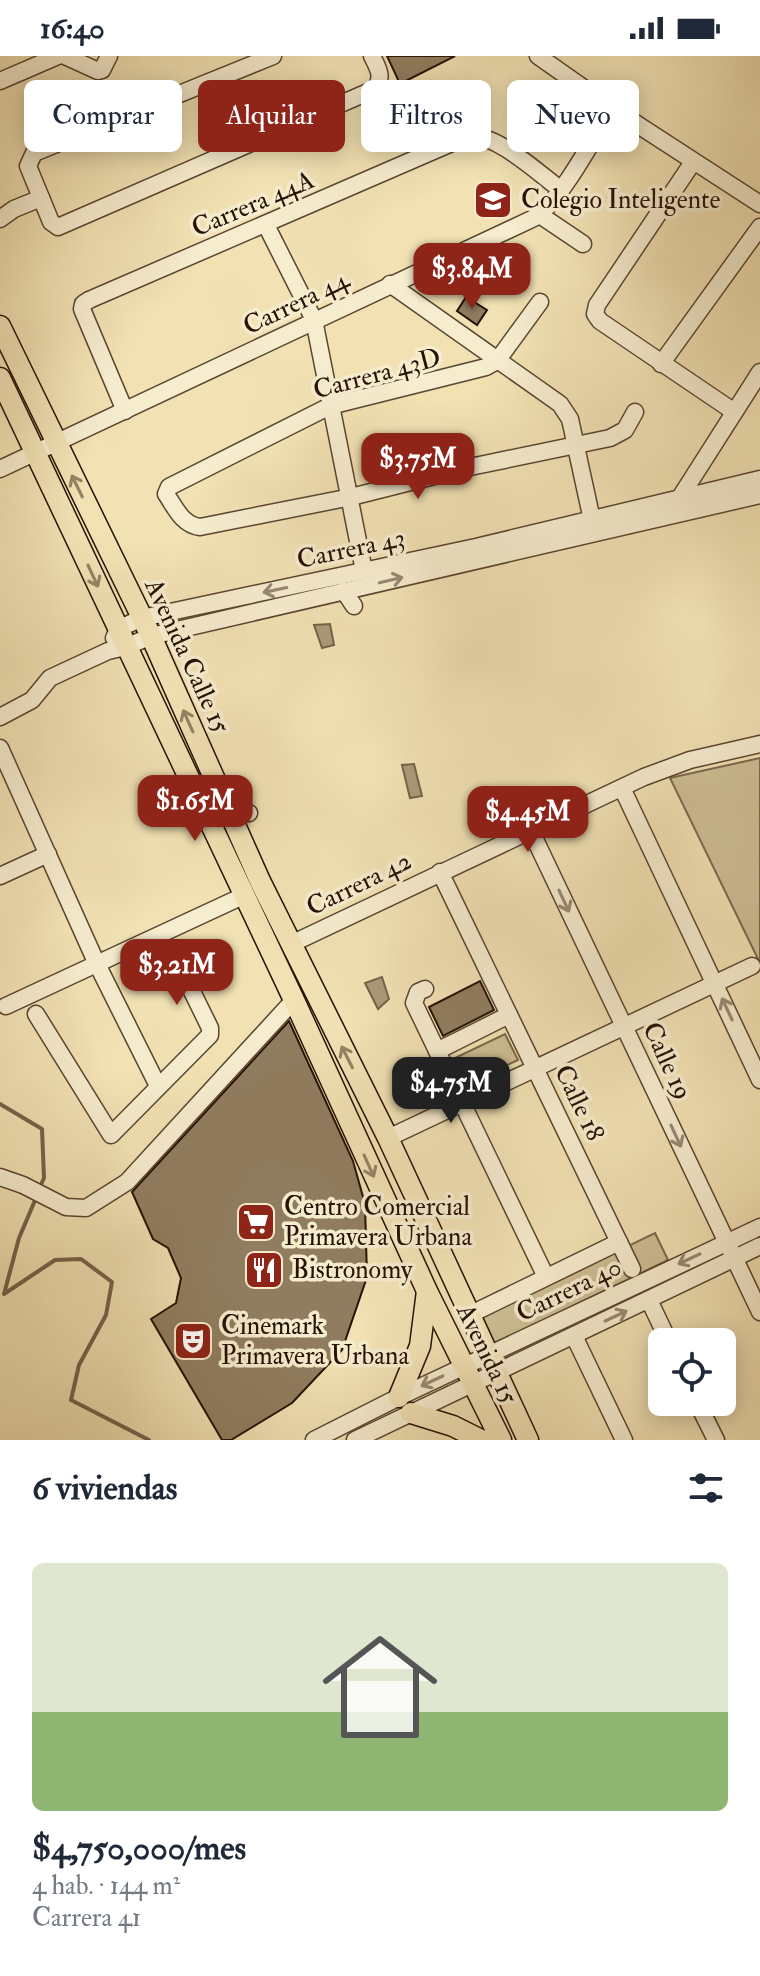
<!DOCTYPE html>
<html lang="es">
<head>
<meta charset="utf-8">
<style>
	body { margin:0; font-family:"IM FELL Double Pica",serif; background:#f2f2f3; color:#1f2937; height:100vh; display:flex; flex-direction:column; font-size:30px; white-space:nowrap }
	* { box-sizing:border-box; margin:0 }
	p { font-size:26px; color:#747a83 }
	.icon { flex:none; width:44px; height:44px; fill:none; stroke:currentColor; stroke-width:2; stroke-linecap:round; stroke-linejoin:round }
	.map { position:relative; height:1384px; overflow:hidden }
	.details { display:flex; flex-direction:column; background:#fff; flex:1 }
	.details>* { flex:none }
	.hud { position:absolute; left:24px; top:24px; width:712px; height:72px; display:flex; gap:16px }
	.buttons { position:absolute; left:648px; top:1272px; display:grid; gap:16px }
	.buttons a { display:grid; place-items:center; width:88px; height:88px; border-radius:12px; background:#fff; box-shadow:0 4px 20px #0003; font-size:40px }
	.price { position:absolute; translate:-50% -68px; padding:0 18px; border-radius:16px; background:#8f2418; color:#fff; font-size:26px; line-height:52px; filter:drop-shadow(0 2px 4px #0008) }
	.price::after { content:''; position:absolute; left:50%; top:48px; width:24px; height:18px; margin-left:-12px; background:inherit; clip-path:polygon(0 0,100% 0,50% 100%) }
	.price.current { background:#222; color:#fff }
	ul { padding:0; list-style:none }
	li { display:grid; align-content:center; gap:16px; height:424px; padding:0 32px }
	li span { display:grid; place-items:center; height:248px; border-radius:12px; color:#555 }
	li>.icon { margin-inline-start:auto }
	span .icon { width:144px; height:144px; fill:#fffc; stroke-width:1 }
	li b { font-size:34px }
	h2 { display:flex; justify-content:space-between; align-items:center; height:96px; padding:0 32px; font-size:34px }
	.tag { padding:0 28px; border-radius:12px; background:#fff; box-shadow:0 4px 20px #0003; font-size:28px; line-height:72px }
	.tag.current { background:#8f2418; color:#fff }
	.status { display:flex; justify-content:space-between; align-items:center; height:56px; padding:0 40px; background:#fff; direction:ltr }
	.status svg { height:22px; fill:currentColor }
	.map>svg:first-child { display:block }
	.green { fill:#cebe95; stroke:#7a684c; stroke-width:2 }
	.water { fill:#ac9a78; stroke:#76634a; stroke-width:2 }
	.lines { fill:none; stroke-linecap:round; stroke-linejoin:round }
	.stream { stroke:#76634a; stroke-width:4 }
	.building { fill:#907d5f; stroke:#261104; stroke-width:2 }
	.minor-casing { stroke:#594530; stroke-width:19 }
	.major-casing { stroke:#261104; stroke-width:23 }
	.minor { stroke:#f6ecce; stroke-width:16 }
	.major { stroke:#f1e1b3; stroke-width:20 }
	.oneway { stroke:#968364 }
	.oneway2 { stroke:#988973 }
	.labels { text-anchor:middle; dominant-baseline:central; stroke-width:7; stroke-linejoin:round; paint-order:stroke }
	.poi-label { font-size:26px; fill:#261104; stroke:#f6ecce; text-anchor:start }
	.street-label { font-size:26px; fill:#261104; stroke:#f6ecce }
</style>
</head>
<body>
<div class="status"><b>16:40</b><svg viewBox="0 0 49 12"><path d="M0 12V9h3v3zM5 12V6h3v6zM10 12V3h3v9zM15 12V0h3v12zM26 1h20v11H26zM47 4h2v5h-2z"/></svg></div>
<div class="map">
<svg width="760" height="1384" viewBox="0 0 760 1384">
	<rect width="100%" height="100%" fill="#f1e1b3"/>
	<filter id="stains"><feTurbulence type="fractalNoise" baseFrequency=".0025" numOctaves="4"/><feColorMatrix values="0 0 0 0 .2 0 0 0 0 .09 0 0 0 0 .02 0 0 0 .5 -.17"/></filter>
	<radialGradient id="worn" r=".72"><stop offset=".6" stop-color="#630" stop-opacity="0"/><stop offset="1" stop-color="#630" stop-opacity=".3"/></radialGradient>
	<g class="green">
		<path d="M760 702V907L670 722Z"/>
		<path d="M505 978 518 1004 467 1028 455 1002Z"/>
		<path d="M655 1177 668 1204 492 1289 479 1262Z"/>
	</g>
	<g class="water">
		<path d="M330 568 334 589 322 592 314 569Z"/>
		<path d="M414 708 422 740 410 742 402 709Z"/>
		<path d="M382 921 389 943 378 953 365 927Z"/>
	</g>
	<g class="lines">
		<g class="stream">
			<path d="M0 1048 42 1073 44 1122 39 1133"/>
			<path d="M36 1142 19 1182 4 1238 55 1204 81 1203 112 1226 106 1259 79 1309 71 1344 149 1384"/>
		</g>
	</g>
	<g class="building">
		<path d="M387 0H455L400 28Z"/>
		<path d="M466 241 487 254 477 269 457 255Z"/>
		<path d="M480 925 494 954 443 980 429 951Z"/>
		<path d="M289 965 353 1105 365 1148 367 1221 342 1294 292 1347 231 1384H222L151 1263 176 1247 181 1222 168 1192 153 1183 132 1136Z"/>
	</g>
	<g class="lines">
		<defs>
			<g id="minor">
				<path d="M65 0 98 15 102 14 109 0"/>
				<path d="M273 0 34 97 28 110 51 166 58 171 375 33C384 21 378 12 372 0"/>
				<path d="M538 0 612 52 760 148"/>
				<path d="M0 25 58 0"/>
				<path d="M693 106 597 249 595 258 600 265 733 355"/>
				<path d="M540 159 583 188"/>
				<path d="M0 163 14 153 41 142"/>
				<path d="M266 169 314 264 364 515"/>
				<path d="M390 228 560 348 570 363 592 464"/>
				<path d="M540 246 497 305 486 311 330 350 169 431 166 438C175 451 182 469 200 471L351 441 470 411 610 382 625 374 635 356"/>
				<path d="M661 308 760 171"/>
				<path d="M125 355 82 253 83 248 89 244 468 80C496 77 538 117 560 133"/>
				<path d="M0 413 534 162C561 145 594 81 612 52"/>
				<path d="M679 443 760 316"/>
				<path d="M344 535 354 550"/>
				<path d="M114 582 118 573 142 562 476 491 760 423"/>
				<path d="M0 661 32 644 50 622 108 595 126 591 151 580 760 439"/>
				<path d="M0 692 96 906 158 1030"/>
				<path d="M622 732 760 1024"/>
				<path d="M231 761 249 757"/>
				<path d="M531 775 760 1256"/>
				<path d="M440 816 632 1213"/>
				<path d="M0 820 48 798"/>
				<path d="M291 888 644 721 690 704 760 688"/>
				<path d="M425 933 418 936 414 947 546 1221"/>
				<path d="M6 950 243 840"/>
				<path d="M36 958 111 1079 210 979V972L181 913"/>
				<path d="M437 995 509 959"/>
				<path d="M388 1082 752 910"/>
				<path d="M0 1121 23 1129 66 1151 86 1152 127 1126 294 944"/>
				<path d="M649 1244 669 1286"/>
				<path d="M469 1259 619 1186"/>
				<path d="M574 1280 624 1384"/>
				<path d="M697 1346 716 1384"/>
				<path d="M314 1384 399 1341 760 1171"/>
				<path d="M355 1384 760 1190"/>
			</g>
			<g id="major">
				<path d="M0 270 151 580 260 825 388 1082 528 1384"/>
				<path d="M0 322 294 944 427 1235 501 1384"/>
				<path d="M399 1341 420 1290 427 1235"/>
				<path d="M411 1357 453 1370 481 1384"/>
			</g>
		</defs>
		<use href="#minor" class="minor-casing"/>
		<use href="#major" class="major-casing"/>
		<use href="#minor" class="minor"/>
		<use href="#major" class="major"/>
	</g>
	<defs><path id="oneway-shaft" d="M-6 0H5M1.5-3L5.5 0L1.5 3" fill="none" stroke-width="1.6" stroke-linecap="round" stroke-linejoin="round" transform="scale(2)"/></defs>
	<g class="oneway">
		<use href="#oneway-shaft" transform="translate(77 430) rotate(-116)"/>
		<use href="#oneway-shaft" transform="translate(93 520) rotate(65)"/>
		<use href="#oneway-shaft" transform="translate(188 665) rotate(-114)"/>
		<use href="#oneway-shaft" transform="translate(347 1001) rotate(-117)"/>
		<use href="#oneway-shaft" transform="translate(369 1110) rotate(66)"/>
	</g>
	<g class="oneway2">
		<use href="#oneway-shaft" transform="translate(391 524) rotate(-13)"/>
		<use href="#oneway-shaft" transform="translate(275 534) rotate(168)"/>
		<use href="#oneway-shaft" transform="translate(564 845) rotate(65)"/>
		<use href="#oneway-shaft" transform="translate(727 953) rotate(-115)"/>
		<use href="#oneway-shaft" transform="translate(676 1080) rotate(65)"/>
		<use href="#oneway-shaft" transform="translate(689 1203) rotate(155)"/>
		<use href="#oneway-shaft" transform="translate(616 1260) rotate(-25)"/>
		<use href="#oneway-shaft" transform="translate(432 1325) rotate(155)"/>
	</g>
	<defs>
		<symbol id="school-square" viewBox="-11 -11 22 22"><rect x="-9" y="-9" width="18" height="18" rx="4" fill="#8f2418" stroke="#f6ecce"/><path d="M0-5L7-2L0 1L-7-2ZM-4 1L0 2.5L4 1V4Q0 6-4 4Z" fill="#fff"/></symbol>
		<symbol id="supermarket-square" viewBox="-11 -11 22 22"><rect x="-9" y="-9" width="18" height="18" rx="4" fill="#8f2418" stroke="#f6ecce"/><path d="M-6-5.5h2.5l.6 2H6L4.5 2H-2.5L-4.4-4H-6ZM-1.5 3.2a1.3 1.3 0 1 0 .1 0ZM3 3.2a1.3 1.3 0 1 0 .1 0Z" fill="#fff"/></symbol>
		<symbol id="restaurant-square" viewBox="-11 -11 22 22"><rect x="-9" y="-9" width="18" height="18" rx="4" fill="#8f2418" stroke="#f6ecce"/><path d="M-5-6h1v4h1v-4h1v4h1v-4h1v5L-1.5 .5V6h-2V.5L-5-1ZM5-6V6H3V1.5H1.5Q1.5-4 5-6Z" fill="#fff"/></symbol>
		<symbol id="theatre-square" viewBox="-11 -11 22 22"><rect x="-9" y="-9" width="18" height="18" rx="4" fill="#8f2418" stroke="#f6ecce"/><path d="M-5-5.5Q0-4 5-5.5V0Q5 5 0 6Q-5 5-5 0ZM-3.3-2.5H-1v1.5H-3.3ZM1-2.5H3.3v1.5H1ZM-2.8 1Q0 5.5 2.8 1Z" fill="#fff"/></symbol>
	</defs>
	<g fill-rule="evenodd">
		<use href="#school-square" x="471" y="122" width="44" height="44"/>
		<use href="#supermarket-square" x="234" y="1144" width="44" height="44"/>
		<use href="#restaurant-square" x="242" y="1192" width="44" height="44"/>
		<use href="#theatre-square" x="171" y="1263" width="44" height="44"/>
	</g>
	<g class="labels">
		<g class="poi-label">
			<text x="521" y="144">Colegio Inteligente</text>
			<text x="284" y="1151">Centro Comercial<tspan x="284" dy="30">Primavera Urbana</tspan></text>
			<text x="292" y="1214">Bistronomy</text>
			<text x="221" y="1270">Cinemark<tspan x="221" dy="30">Primavera Urbana</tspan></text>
		</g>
		<g class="street-label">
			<text transform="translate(253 148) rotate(-23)">Carrera 44A</text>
			<text transform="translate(296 247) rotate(-26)">Carrera 44</text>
			<text transform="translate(377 318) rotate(-15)">Carrera 43D</text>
			<text transform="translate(351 493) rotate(-12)">Carrera 43</text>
			<text transform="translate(187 600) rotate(65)">Avenida Calle 15</text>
			<text transform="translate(359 828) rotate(-26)">Carrera 42</text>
			<text transform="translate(667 1005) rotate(65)">Calle 19</text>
			<text transform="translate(579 1047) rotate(64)">Calle 18</text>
			<text transform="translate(569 1234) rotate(-26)">Carrera 40</text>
			<text transform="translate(487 1298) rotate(64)">Avenida 15</text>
		</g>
	</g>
	<rect width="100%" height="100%" filter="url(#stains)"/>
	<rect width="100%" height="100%" fill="url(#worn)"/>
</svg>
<div class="buttons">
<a><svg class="icon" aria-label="locate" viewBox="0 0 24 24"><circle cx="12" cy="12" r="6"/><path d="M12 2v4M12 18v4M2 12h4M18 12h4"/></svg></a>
</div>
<b class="price" style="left:472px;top:255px">$3.84M</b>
<b class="price" style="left:418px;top:445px">$3.75M</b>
<b class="price" style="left:195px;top:787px">$1.65M</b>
<b class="price" style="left:528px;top:798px">$4.45M</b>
<b class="price" style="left:177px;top:951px">$3.21M</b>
<b class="price current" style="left:451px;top:1069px">$4.75M</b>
<div class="hud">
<a class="tag">Comprar</a>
<a class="tag current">Alquilar</a>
<a class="tag">Filtros</a>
<a class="tag">Nuevo</a>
</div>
</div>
<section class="details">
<h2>6 viviendas<svg class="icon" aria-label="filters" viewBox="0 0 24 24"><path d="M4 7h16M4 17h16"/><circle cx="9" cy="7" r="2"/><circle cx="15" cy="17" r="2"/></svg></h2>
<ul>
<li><span style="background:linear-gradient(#dfe7d0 60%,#8fb573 0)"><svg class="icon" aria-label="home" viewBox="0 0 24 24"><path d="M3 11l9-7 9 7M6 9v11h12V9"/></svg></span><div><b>$4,750,000/mes</b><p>4 hab. · 144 m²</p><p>Carrera 41</p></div></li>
</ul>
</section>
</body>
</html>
